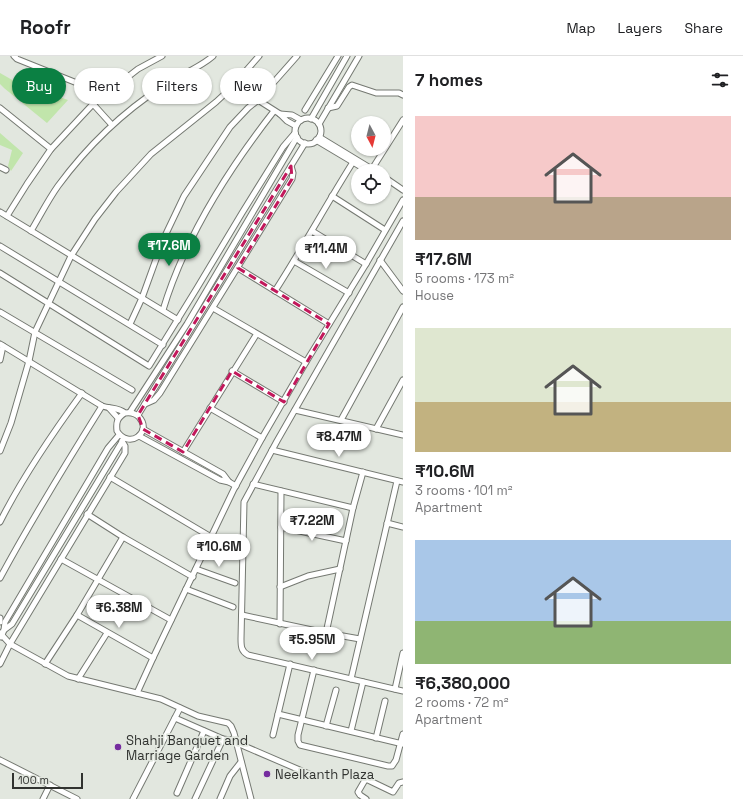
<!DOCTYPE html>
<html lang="en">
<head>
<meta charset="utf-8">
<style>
	body { margin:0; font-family:"Space Grotesk",sans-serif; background:#f2f2f2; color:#202124; height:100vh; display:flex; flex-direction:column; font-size:15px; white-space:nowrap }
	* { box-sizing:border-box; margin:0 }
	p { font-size:13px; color:#757577 }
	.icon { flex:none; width:22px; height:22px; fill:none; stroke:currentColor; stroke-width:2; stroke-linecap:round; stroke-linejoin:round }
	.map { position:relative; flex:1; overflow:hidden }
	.panel { display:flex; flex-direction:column; background:#fff; width:340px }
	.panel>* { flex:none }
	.top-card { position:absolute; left:12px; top:12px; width:331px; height:36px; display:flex; gap:8px }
	.needle { width:26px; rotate:173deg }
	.fabs { position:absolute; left:351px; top:60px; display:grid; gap:8px }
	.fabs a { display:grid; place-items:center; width:40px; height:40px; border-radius:50%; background:#fff; box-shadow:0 1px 3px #0004; font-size:20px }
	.scale { position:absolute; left:12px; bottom:10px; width:71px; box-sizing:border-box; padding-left:4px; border:2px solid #313330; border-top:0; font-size:11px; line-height:14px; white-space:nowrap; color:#313330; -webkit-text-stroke:3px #e2e7df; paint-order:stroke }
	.price { position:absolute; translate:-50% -34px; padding:0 9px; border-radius:14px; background:#fff; color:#222; font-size:13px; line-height:26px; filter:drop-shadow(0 1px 2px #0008) }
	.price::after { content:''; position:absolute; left:50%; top:24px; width:12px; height:9px; margin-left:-6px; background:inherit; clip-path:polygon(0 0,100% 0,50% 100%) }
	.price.active { background:#0b8043; color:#fff }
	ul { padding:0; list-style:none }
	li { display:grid; align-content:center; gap:8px; height:212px; padding:0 12px }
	li span { display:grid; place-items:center; height:124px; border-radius:0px; color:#555 }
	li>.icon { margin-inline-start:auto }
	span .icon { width:72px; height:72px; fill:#fffc; stroke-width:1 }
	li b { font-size:17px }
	h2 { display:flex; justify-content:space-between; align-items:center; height:48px; padding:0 12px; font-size:17px }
	.chip { padding:0 14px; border-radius:18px; background:#fff; box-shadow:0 1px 3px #0004; font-size:14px; line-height:36px }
	.chip.active { background:#0b8043; color:#fff }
	header { display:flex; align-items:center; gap:24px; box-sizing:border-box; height:56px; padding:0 20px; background:#fff; border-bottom:1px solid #e0e0e0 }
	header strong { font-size:19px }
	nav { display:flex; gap:22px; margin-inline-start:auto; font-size:14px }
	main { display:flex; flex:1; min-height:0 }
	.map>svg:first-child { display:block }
	.green { fill:#c1e5ab }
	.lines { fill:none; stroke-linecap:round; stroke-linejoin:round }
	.minor-casing { stroke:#757972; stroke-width:7 }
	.minor { stroke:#fff; stroke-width:5 }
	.marked { fill:none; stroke:#c2185b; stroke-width:3; stroke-dasharray:8 5; stroke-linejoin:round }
	.poi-dot { fill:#752c9f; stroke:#e2e7df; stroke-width:1.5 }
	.labels { text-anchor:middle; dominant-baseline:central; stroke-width:3.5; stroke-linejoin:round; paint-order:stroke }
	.poi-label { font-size:13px; fill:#313330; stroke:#e2e7df; text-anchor:start }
</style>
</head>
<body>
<header>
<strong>Roofr</strong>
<nav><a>Map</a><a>Layers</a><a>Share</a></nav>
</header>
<main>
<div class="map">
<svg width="403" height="743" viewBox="0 0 403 743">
	<rect width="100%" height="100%" fill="#e2e7df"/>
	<g class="green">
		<path d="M0 17 14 25 68 44 47 67 4 32 0 28Z"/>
		<path d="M0 77 23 97 11 115 8 110 12 94 0 89Z"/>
	</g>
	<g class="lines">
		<defs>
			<g id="minor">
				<path d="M14 0 17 3 77 27"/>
				<path d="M230 33 258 44 280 58 287 65 296 70"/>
				<path d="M93 48 112 69"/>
				<path d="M0 52 51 93"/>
				<path d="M328 52 337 50 349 31 352 29 376 37H399L403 39"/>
				<path d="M305 54 338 0"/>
				<path d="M280 58 292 59 301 64"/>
				<circle cx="308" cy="75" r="13"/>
				<path d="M311 63 347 0"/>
				<path d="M319 68 359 0"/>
				<path d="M319 81 375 115"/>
				<path d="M316 84 368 115"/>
				<path d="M0 111 6 114"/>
				<path d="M372 113 403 64"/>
				<path d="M384 121 403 134"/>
				<path d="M332 140 385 174"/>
				<path d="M0 156 178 264"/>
				<path d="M7 160 27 128 51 93 93 48 138 13 162 0"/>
				<path d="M403 165 277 385 244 446 241 583C241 590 241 595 248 599L403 635"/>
				<path d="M31 175C40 160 48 144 58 130 86 92 123 56 163 30 179 19 198 13 213 0"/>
				<path d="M312 175 366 208"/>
				<path d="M0 190 163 289"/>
				<path d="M380 204 403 235"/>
				<path d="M294 205 349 237"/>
				<path d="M238 212 329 268"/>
				<path d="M0 217 149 310 197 232 242 157 283 91 295 77"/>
				<path d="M275 235C302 193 326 149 353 106"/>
				<path d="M213 252 306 306"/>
				<path d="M163 254C185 181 227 115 274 55"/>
				<path d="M0 256 132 334"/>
				<path d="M130 268 142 242 163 184 184 140 230 71 248 52 258 44 297 0"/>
				<path d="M0 288 102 350C111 353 118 351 125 357 131 356 135 357 139 361 153 376 129 394 117 375 116 366 117 362 125 357"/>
				<path d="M0 304 3 290"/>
				<path d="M232 315 284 346"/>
				<path d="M145 348 154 344 160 337 292 123 293 117 291 110"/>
				<path d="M109 352 118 362"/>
				<path d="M210 352 262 382"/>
				<path d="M295 354 403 379"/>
				<path d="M130 356 187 268 297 81"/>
				<path d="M138 359 305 87"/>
				<path d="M341 364 403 251"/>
				<path d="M143 373 223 418 229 426 236 430"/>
				<path d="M376 373 403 324"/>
				<path d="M139 380 220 424 229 426"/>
				<path d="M272 394 403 426"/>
				<path d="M0 395 11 367 29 305 35 276 71 200 95 163 116 136 151 98 216 46 230 33 259 0"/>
				<path d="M183 396 256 279"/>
				<path d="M110 421 211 481"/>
				<path d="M253 428 353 452"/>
				<path d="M87 458 123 481 193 521"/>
				<path d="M0 466C23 420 52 378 82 337"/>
				<path d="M387 467 403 471"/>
				<path d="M281 471 346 485"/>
				<path d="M61 503 171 564"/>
				<path d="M196 513 235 527"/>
				<path d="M0 522C32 463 67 406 102 350"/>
				<path d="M280 531 308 520 340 513"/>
				<path d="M186 533 233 551"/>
				<path d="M77 559 153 602"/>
				<path d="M242 559 326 577 353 452 363 416"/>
				<path d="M0 562V566"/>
				<path d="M280 568 281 435"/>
				<path d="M4 574 12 568 123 384"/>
				<path d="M0 577 10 588 68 620 161 643 198 660 228 667 231 670 234 677 251 743"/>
				<path d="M326 577 360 583"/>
				<path d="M1 581 4 574 5 566 108 392 119 379"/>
				<path d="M0 608 10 588 125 397V390L122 385"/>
				<path d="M45 608 77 559 123 481"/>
				<path d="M314 614 298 679V685L300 689 388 710H392L396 704 403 678"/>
				<path d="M78 623 107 577"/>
				<path d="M351 623 397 425"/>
				<path d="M395 633 403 597"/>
				<path d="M137 637 153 602 234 433 262 382 306 306 366 208 403 144"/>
				<path d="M278 658 403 688"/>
				<path d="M175 662 223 683 231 684 235 682"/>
				<path d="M326 670 336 634"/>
				<path d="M351 675 363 626"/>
				<path d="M273 679 290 608"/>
				<path d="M376 682 385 645"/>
				<path d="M237 687 309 718"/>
				<path d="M0 704 77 743"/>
				<path d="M177 737 204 675"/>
				<path d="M43 743 50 729"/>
				<path d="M133 743 180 652"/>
				<path d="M195 743 223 683"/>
				<path d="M220 743 230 720 241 706"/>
				<path d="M366 743 360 739 358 736 365 724H368L393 736 399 727 403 726"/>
			</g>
		</defs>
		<use href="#minor" class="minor-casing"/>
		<use href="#minor" class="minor"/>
	</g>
	<path class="marked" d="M291 110 292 123 238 212 329 268 284 346 232 315 183 396 143 373 138 359Z"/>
	<g class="poi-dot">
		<circle cx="118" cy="691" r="4"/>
		<circle cx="267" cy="718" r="4"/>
	</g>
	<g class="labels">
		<g class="poi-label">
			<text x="126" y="684">Shahji Banquet and<tspan x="126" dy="15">Marriage Garden</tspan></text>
			<text x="275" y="718">Neelkanth Plaza</text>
		</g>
	</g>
</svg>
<div class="fabs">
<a><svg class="needle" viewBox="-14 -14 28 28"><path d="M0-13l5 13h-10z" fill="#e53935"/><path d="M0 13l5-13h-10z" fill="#757577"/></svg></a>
<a><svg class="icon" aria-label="locate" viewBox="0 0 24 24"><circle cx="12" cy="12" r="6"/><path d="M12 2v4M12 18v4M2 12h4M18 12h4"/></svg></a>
</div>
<div class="scale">100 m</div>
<b class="price active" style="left:169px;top:211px">₹17.6M</b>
<b class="price" style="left:326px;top:214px">₹11.4M</b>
<b class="price" style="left:339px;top:402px">₹8.47M</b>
<b class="price" style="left:312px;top:486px">₹7.22M</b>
<b class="price" style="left:219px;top:512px">₹10.6M</b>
<b class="price" style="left:119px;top:573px">₹6.38M</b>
<b class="price" style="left:312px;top:605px">₹5.95M</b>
<div class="top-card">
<a class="chip active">Buy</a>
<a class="chip">Rent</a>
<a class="chip">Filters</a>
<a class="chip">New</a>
</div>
</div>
<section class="panel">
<h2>7 homes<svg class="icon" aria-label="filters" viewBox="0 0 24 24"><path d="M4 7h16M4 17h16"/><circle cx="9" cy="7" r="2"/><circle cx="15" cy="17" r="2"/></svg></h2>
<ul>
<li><span style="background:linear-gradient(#f6c9c9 65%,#b9a48a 0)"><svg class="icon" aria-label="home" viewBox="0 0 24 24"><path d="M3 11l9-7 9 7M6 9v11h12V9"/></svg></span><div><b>₹17.6M</b><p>5 rooms · 173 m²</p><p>House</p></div></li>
<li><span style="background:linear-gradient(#dfe7d0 60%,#c2b280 0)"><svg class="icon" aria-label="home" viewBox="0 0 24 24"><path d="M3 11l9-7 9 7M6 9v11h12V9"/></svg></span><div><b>₹10.6M</b><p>3 rooms · 101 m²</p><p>Apartment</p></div></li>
<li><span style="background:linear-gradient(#a9c7e8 65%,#8fb573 0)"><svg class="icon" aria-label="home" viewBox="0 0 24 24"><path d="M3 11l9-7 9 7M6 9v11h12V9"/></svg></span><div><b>₹6,380,000</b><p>2 rooms · 72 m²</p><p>Apartment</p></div></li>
</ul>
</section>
</main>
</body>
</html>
